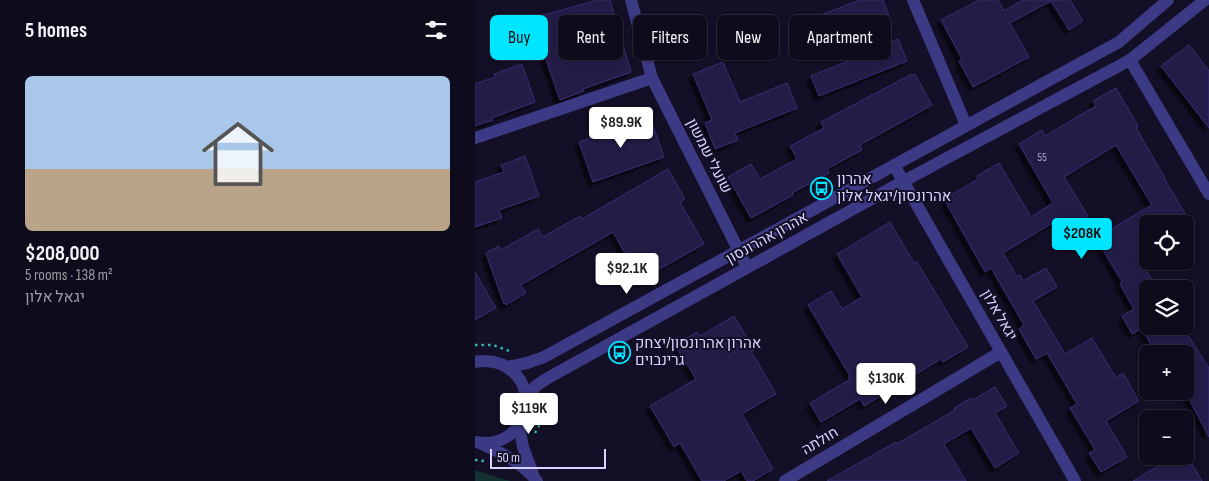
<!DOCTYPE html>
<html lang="en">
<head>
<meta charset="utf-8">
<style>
	body { margin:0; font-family:"Sofia Sans Condensed",Heebo,sans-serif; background:#1c1929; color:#f1f3f6; height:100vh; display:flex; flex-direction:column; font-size:19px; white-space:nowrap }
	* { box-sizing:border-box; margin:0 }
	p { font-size:16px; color:#9b9ba3 }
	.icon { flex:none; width:28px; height:28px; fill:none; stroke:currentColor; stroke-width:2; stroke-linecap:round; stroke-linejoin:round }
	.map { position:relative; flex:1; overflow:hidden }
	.sheet { display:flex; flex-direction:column; background:#0e0b1c; width:475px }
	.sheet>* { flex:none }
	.guide { position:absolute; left:15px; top:15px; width:475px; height:45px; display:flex; gap:10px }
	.controls { position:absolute; left:664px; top:215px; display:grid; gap:10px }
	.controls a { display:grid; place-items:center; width:55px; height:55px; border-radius:8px; background:#0e0b1c; box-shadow:0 1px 4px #0004,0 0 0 1px #2e2b3b; font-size:25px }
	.scale { position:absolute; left:15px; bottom:12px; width:116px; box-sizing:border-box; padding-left:5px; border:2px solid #d9d4ff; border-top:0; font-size:14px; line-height:18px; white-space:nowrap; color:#d9d4ff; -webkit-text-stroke:4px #130f26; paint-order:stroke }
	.price { position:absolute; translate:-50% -42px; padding:0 11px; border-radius:5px; background:#fff; color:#222; font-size:16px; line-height:32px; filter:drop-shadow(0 1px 2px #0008) }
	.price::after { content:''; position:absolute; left:50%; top:30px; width:15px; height:11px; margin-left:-8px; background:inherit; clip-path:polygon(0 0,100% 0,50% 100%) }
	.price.current { background:#00e5ff; color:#111 }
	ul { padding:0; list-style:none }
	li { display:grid; align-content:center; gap:10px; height:265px; padding:0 25px }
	li span { display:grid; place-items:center; height:155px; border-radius:8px; color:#555 }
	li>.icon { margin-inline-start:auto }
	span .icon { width:90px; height:90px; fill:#fffc; stroke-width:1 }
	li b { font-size:21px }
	h2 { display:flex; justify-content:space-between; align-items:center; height:60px; padding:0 25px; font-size:21px }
	.tag { padding:0 18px; border-radius:8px; background:#0e0b1c; box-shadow:0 1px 4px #0004,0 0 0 1px #2e2b3b; font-size:18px; line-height:45px }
	.tag.current { background:#00e5ff; color:#111 }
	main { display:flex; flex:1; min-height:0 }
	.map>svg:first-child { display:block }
	.green { fill:#12302f }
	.building { fill:#241b47; stroke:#3b2d73; filter:url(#shadow) }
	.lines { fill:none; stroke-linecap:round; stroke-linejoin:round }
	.path { stroke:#2fb8b0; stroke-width:2.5; stroke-dasharray:2.5 4; stroke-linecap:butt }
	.minor { stroke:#3d3a85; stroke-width:12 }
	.labels { text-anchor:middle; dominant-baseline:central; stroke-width:4; stroke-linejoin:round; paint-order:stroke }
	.number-label { font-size:12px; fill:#aca6d1 }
	.street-label { font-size:15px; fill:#d9d4ff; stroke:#130f26 }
	.poi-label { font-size:15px; fill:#d9d4ff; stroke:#130f26; text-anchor:start }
</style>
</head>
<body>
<main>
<section class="sheet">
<h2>5 homes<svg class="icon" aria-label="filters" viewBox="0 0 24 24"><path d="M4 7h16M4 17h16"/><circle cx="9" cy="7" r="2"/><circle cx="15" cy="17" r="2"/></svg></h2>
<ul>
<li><span style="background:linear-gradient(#a9c7e8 60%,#b9a48a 0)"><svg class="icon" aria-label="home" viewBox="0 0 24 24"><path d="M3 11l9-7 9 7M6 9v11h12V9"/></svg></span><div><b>$208,000</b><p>5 rooms · 138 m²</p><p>יגאל אלון</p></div></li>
</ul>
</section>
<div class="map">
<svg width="734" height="481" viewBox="0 0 734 481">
	<defs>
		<filter id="shadow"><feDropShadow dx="-4.5" dy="4.5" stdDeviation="1" flood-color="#0009"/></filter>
	</defs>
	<rect width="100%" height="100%" fill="#130f26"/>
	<path class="green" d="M0 470 35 481H0Z"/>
	<g class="building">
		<path d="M123 0H135L156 72 108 89 109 91 85 100 65 42 50 46 43 22Z"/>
		<path d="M385 0H408L414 16 327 49 317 26Z"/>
		<path d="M504 0H523L529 11 548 0H595L608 21 594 30 576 1 535 23 554 57 498 87 484 61 487 59 466 20Z"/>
		<path d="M275 26 283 46 260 55 252 35Z"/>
		<path d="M423 39 432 61 344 96 336 76 384 57 383 54Z"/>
		<path d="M714 45 734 71V128L686 66Z"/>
		<path d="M248 62 265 102 312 83 322 108 260 133 263 140 240 149 230 123 237 120 218 74Z"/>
		<path d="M47 64 60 102 17 118 18 120 0 126V84L20 77 19 74Z"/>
		<path d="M437 74 438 75 440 74 457 105 385 145 387 150 352 169 354 173 317 193 318 195 276 218 253 177 276 164 285 179 322 159 315 146 349 128 346 122Z"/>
		<path d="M641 88 663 126 661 128 690 178H689L716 224H662L672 242V258L666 262 678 281 663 290 671 302 672 301V326H707L734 368V437L710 391V354H681L667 328 657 334 647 316 659 309 645 284 647 282 621 238 677 205 641 145 589 177 613 216 587 231 581 221 528 253 542 277 545 275 548 281 571 268 582 287 558 301 590 354 617 338 641 378 648 373 664 401 631 421 652 457 626 472 614 453 620 450 595 408 602 404 572 353 561 359 544 329 549 325 516 268 510 272 469 199 503 179 502 176 524 163 556 217 578 203 544 144 567 130 570 136 621 106 618 101Z"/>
		<path d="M175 117 189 157 118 182 104 142Z"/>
		<path d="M50 156 64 196 24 210 27 218 0 227V182L29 172 26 165Z"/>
		<path d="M193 169 210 199 205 202 229 244 165 280 138 232 46 285 51 293 31 305 30 303 29 304 11 253 24 246 26 250 63 229 68 237 105 216 107 219Z"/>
		<path d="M415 222 439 263 442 262 493 347 468 362 466 359 389 406 385 399 346 422 335 403 374 380 373 378 375 376 333 305 356 291 367 309 387 297 362 254Z"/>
		<path d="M0 272 21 308 0 320Z"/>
		<path d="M259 316 279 350 276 351 301 394 267 414 298 469 278 481H272L266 471 249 481H227L205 443 199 447 175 406 221 379 200 345 222 332 225 336Z"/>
		<path d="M520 387 532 406 520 413 544 453 520 468 496 428 469 444 491 481H352L421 442 422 444 480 410 479 408 496 398 498 400Z"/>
		<path d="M700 456H712L727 481H658Z"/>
	</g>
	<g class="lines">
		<g class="path">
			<path d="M0 345H18L37 352"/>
			<path d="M60 433 66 422 68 401"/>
			<path d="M0 460 9 461"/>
		</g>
		<g class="minor">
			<path d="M156 0 177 78 272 267"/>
			<path d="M438 0 491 125"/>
			<path d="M655 60 734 194"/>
			<path d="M0 138 177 78"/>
			<path d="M419 165 600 481"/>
			<path d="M0 362C9 360 18 361 26 364 72 385 50 452 0 442"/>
			<path d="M32 367 52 363 69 357 644 42 693 0"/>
			<path d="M51 399 61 386 71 379 429 181 655 60 730 0"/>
			<path d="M44 426 48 447 58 474"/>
			<path d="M7 444C27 453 47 463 62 481"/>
			<path d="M310 481 526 352"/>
		</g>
	</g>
	<defs>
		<symbol id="bus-ring" viewBox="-11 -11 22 22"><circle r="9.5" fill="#130f26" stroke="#00e5ff" stroke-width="1.5"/><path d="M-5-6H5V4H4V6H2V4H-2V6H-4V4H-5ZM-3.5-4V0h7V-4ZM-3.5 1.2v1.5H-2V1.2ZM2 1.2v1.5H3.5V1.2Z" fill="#00e5ff"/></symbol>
	</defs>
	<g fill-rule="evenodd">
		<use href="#bus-ring" x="334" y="176" width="25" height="25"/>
		<use href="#bus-ring" x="132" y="340" width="25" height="25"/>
	</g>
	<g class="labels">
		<g class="number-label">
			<text x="567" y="157">55</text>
		</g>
		<g class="street-label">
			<text transform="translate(234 156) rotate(63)">שועלי שמשון</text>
			<text transform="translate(292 238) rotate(-29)">אהרון אהרונסון</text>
			<text transform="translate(524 315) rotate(60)">יגאל אלון</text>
			<text transform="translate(345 441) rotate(-31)">חולתה</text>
		</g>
		<g class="poi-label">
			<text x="362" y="179">אהרון<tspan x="362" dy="17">אהרונסון/יגאל אלון</tspan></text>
			<text x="160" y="343">אהרון אהרונסון/יצחק<tspan x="160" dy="17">גרינבוים</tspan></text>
		</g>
	</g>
</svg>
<div class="controls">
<a><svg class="icon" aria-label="locate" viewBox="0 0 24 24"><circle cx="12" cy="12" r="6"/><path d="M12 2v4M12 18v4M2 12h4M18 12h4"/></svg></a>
<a><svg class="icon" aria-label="layers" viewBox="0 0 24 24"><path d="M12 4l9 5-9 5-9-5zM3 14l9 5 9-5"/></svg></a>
<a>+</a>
<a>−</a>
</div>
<div class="scale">50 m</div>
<b class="price" style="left:146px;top:149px">$89.9K</b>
<b class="price current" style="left:607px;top:260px">$208K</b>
<b class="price" style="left:152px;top:295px">$92.1K</b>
<b class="price" style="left:411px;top:405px">$130K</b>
<b class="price" style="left:54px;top:435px">$119K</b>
<div class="guide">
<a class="tag current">Buy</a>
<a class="tag">Rent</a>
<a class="tag">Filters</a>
<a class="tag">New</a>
<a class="tag">Apartment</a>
</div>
</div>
</main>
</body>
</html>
